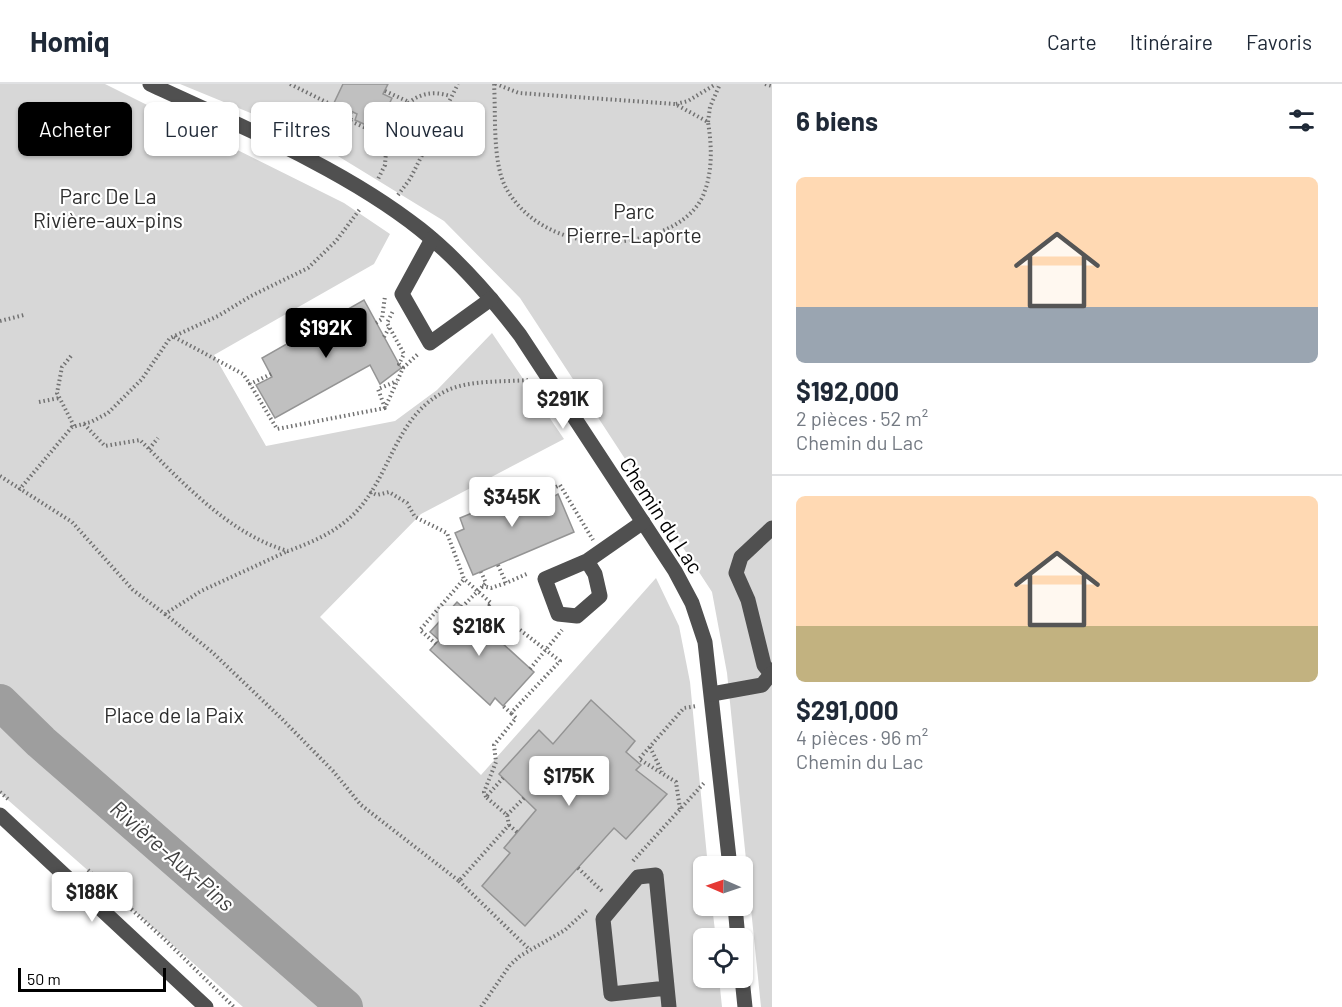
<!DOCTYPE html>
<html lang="fr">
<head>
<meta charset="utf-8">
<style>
	body { margin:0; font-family:Barlow,sans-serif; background:#f2f2f3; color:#1f2937; height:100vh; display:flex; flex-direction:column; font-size:22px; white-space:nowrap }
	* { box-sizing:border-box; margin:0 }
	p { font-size:20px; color:#747a83 }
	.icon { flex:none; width:33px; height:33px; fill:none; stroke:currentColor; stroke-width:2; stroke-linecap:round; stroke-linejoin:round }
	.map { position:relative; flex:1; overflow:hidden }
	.sheet { display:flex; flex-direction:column; background:#fff; width:570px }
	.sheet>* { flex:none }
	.banner { position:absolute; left:18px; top:18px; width:570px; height:54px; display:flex; gap:12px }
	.needle { width:39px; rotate:272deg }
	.buttons { position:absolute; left:693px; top:772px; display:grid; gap:12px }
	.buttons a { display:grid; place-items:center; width:60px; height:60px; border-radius:9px; background:#fff; box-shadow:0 2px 4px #0004; font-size:30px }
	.scale { position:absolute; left:18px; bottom:15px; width:148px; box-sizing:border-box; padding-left:6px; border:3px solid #000; border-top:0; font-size:16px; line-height:21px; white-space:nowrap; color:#000; -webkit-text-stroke:4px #fff; paint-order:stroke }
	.price { position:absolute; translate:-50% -51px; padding:0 14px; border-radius:6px; background:#fff; color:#222; font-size:20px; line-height:39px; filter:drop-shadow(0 2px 3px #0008) }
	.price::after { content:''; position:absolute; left:50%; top:36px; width:18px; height:14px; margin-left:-9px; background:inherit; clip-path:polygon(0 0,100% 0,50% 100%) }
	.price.on { background:#000; color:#fff }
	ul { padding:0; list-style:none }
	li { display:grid; align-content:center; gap:12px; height:318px; padding:0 24px }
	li+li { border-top:2px solid #e0e1e3 }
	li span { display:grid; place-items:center; height:186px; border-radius:9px; color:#555 }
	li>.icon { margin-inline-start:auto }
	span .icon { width:108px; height:108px; fill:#fffc; stroke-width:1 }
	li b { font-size:26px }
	h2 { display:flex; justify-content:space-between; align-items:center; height:72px; padding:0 24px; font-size:26px }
	.pill { padding:0 21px; border-radius:9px; background:#fff; box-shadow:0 2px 4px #0004; font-size:21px; line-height:54px }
	.pill.on { background:#000; color:#fff }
	header { display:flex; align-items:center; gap:36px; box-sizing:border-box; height:84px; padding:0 30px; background:#fff; border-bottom:2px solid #e0e1e3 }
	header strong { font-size:28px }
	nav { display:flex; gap:33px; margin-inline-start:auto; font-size:21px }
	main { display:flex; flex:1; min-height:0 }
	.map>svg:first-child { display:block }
	.green { fill:#d7d7d7 }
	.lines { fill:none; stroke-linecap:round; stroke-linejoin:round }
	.river { stroke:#9e9e9e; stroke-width:36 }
	.building { fill:#c0c0c0; stroke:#949494; stroke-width:1.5 }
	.path { stroke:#727272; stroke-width:4; stroke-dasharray:1.5 3; stroke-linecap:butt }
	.minor { stroke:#505050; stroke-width:15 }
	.labels { text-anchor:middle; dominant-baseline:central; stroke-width:4.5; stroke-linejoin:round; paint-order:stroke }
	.park-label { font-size:21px; fill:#2e2e2e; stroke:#fff }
	.street-label { font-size:21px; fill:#000; stroke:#fff }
	.water-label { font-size:22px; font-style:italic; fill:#3f3f3f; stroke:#fff }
</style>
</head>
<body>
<header>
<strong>Homiq</strong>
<nav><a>Carte</a><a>Itinéraire</a><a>Favoris</a></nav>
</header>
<main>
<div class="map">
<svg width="772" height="923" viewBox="0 0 772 923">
	<rect width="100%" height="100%" fill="#fff"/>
	<g class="green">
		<path d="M0 0H105L344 119 390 150 374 180 214 271 266 362 395 337 437 306 492 249 564 355 421 430 320 533 481 691 656 494 679 542 690 598 708 783H704V822H712L716 855H704V894H719L722 923H243L0 709Z"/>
		<path d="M180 0H772V923H761L727 589 712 508 520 214 444 137 302 50Z"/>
	</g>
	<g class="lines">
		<path class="river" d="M0 618 41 658 345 923"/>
	</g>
	<g class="building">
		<path d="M343 0H388L383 10 392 14 377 46 355 36 357 30 334 19Z"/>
		<path d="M364 216 401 284 380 300 370 281 275 334 256 301 272 293 262 274Z"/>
		<path d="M545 399 551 414 558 410 574 448 473 491 455 449 464 445 460 434Z"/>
		<path d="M457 518 534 588 503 622 495 614 490 621 430 566 439 556 430 548Z"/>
		<path d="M591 616 635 657 626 668 641 681 636 686 667 710 626 755 614 744 525 842 482 802 510 769 504 764 536 726 499 690 539 646 553 660Z"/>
	</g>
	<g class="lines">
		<g class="path">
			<path d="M290 0 352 31 350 37 387 53 385 81 378 95"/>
			<path d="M494 0C496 30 492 78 506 104 536 158 608 169 660 148 677 141 693 131 702 114 713 90 712 63 708 38L675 20 519 9 496 0"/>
			<path d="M765 0 772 2"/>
			<path d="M385 7 409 18"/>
			<path d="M676 20 688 17 716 0"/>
			<path d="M708 38 710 23 720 0"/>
			<path d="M387 53C397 25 417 1 450 12"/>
			<path d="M398 111 410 95 458 0"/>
			<path d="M0 237 24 231"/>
			<path d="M376 239 382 235 385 212"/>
			<path d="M174 253 243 290 250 300"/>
			<path d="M384 253 389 244"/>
			<path d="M71 272 62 283 57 309 74 342"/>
			<path d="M403 284 418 270"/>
			<path d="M271 290 250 300 277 345 385 324 403 284 399 280 404 270 387 239 393 227"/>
			<path d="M39 318 59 314"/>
			<path d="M385 324 378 305 397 297"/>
			<path d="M84 340 105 362 140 356C181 397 230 451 288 467 313 458 336 448 355 429 392 391 395 330 448 306 471 296 503 298 529 296"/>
			<path d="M149 365 158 354"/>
			<path d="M0 392 72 438 133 506 165 530 201 507 288 467"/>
			<path d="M19 406 72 343 91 338 108 329 142 295 170 254 218 232 251 212 308 184 336 157 360 125"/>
			<path d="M548 407 560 401 593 456"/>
			<path d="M370 408 377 411 389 408 407 419 415 433 447 449 464 495 491 519 476 536"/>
			<path d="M498 481 506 499 529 489"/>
			<path d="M482 502 491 504 506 499"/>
			<path d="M488 521 560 577 511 629 503 622"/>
			<path d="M462 523 486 499 481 488"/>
			<path d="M165 530 212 568 282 635 333 687 361 721 459 797 509 741 507 731 486 713 503 694"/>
			<path d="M436 560 420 546 464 495"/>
			<path d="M530 585 562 546"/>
			<path d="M650 663 662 688"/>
			<path d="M0 708 8 715"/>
			<path d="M486 713 484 708 496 678 494 661 516 634 511 629"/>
			<path d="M680 725 676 698 639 675 684 624 696 622"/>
			<path d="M507 731 524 714"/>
			<path d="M509 741 517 748"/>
			<path d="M633 777 704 699"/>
			<path d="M578 784 603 808"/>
			<path d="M88 786 162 853 234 923"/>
			<path d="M459 797 530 866"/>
			<path d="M481 923 510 881 520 872 565 846 587 826"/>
		</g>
		<g class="minor">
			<path d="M150 0C238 41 343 84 420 145 458 175 491 213 520 251L675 487 692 519 705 558 730 783"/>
			<path d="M432 155 402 210 430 259 491 215"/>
			<path d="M772 444 741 473 736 489 748 516 764 581 772 591"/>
			<path d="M587 477 595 490 600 512 577 532 558 530 545 495 587 477 643 438"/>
			<path d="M712 610 762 601 771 590"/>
			<path d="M0 731 206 923"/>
			<path d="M735 822 738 855"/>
			<path d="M742 894 745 923"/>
			<path d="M667 904 611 910 603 835 638 793 656 791 669 923"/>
		</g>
	</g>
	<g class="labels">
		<g class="park-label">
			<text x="108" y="111">Parc De La<tspan x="108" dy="24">Rivière-aux-pins</tspan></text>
			<text x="634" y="126">Parc<tspan x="634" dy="24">Pierre-Laporte</tspan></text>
			<text x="174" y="630">Place de la Paix</text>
		</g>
		<g class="street-label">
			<text transform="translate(662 431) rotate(57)">Chemin du Lac</text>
		</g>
		<g class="water-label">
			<text transform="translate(173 771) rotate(41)">Rivière-Aux-Pins</text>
		</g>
	</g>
</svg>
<div class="buttons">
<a><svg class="needle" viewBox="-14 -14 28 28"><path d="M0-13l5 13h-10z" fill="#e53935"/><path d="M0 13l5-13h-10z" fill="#747a83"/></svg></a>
<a><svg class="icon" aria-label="locate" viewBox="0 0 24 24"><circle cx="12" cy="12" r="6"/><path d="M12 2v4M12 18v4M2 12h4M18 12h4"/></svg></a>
</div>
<div class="scale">50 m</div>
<b class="price on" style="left:326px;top:275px">$192K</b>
<b class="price" style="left:563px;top:346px">$291K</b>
<b class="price" style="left:512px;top:444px">$345K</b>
<b class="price" style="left:479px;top:573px">$218K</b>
<b class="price" style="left:569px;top:723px">$175K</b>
<b class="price" style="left:92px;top:839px">$188K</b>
<div class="banner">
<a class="pill on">Acheter</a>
<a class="pill">Louer</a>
<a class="pill">Filtres</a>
<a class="pill">Nouveau</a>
</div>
</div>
<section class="sheet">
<h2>6 biens<svg class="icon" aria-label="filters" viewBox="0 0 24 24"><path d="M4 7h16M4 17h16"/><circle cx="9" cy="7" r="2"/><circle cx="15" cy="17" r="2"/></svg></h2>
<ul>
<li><span style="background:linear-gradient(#ffd9b3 70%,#9aa5b1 0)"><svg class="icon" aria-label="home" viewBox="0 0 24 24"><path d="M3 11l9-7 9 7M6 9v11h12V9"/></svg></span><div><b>$192,000</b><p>2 pièces · 52 m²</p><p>Chemin du Lac</p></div></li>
<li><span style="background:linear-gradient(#ffd9b3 70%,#c2b280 0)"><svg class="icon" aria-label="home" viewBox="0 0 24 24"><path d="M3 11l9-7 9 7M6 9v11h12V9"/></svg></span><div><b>$291,000</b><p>4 pièces · 96 m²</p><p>Chemin du Lac</p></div></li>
</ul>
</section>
</main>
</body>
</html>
